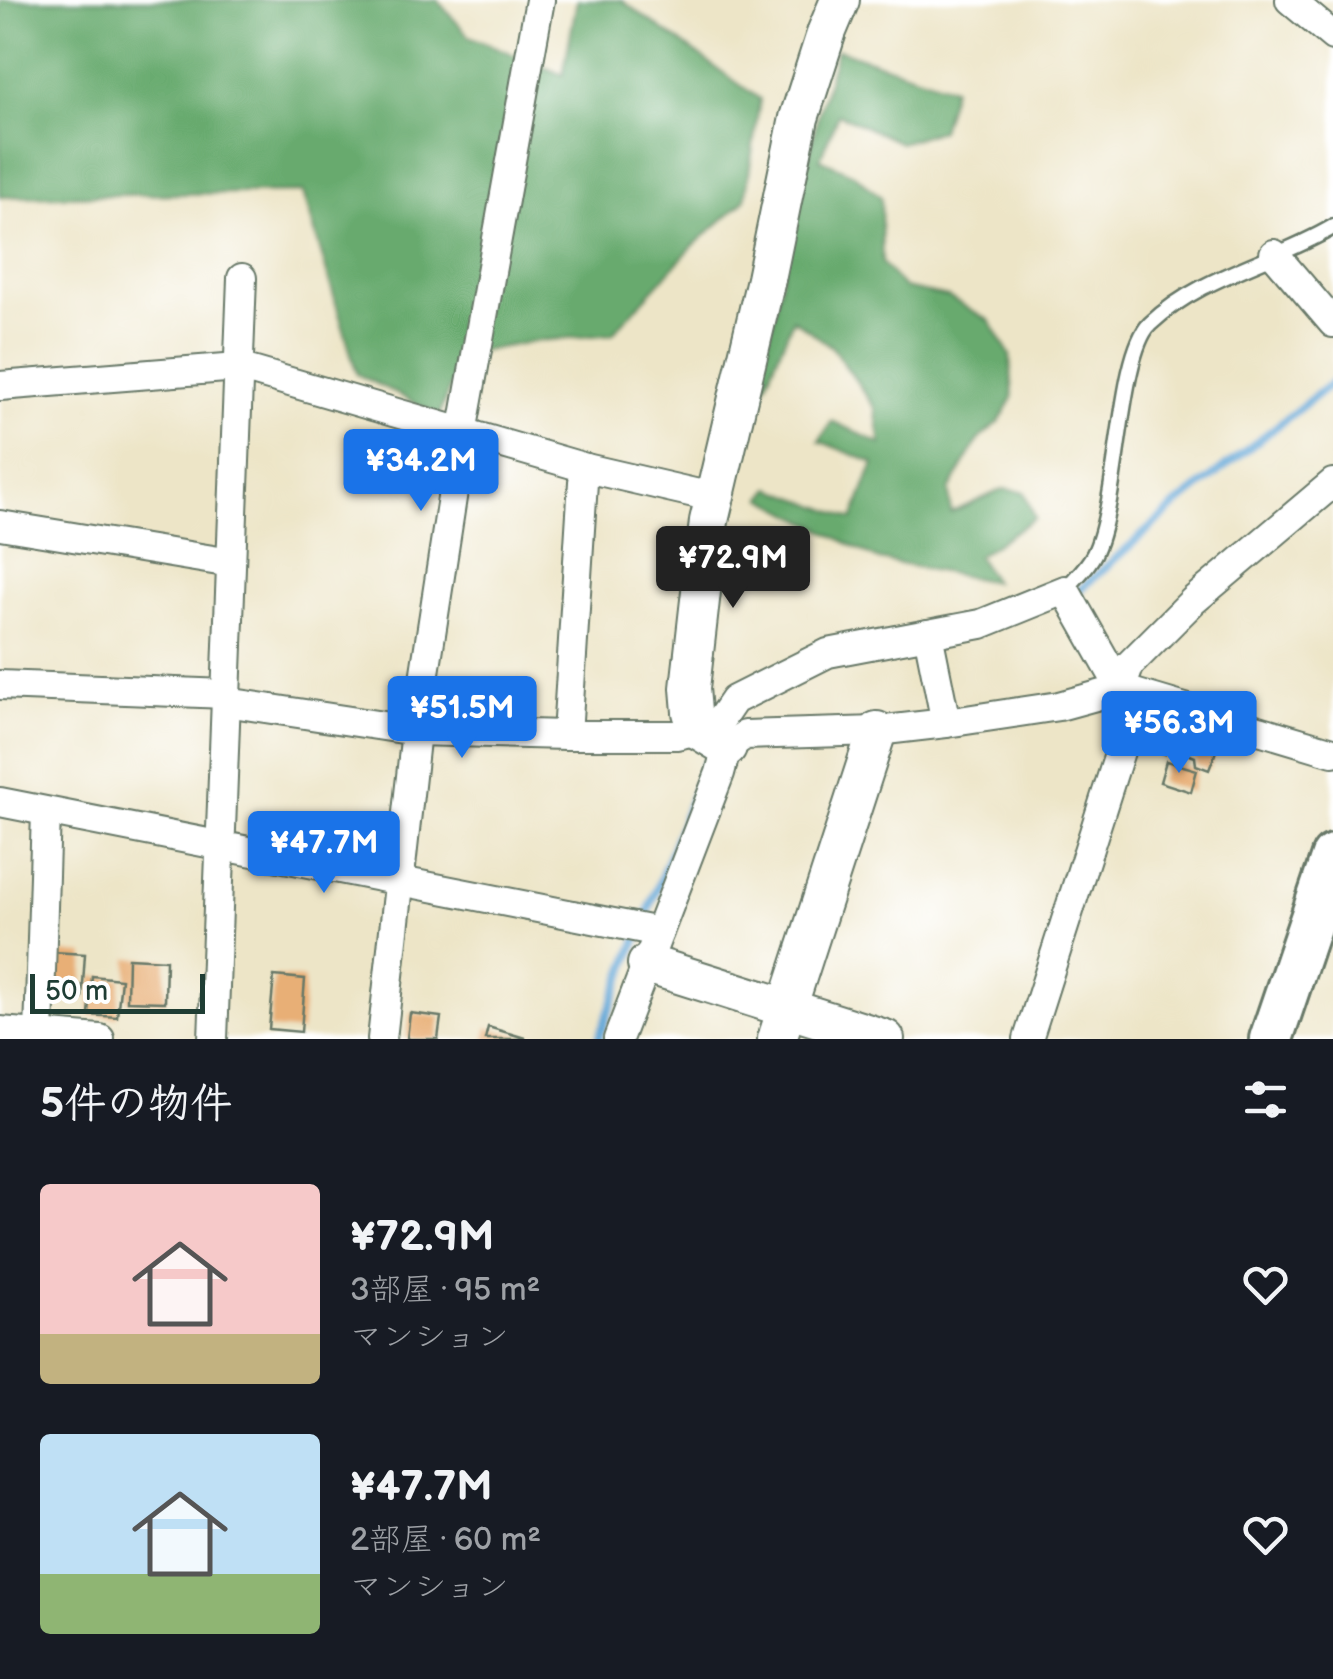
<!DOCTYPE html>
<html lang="ja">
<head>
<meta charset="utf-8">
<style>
	body { margin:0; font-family:"Balsamiq Sans","Klee One",sans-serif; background:#242831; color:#f1f3f6; height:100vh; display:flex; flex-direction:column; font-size:38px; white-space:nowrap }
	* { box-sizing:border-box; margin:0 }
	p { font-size:32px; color:#9ea1a6 }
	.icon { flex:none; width:55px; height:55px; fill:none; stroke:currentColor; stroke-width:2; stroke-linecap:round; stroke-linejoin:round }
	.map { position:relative; height:1039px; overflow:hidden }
	.drawer { display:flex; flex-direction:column; background:#171b24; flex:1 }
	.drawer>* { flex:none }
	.scale { position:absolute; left:30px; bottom:25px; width:175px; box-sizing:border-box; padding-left:10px; border:5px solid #1f3d34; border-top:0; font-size:28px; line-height:35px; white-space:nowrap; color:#1f3d34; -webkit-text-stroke:8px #fff; paint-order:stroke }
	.price { position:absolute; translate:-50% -85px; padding:0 22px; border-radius:10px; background:#1a73e8; color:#fff; font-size:32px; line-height:65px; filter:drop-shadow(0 2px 5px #0008) }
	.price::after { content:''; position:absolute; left:50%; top:60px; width:30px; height:22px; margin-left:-15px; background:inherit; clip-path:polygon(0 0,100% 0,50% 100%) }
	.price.current { background:#222; color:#fff }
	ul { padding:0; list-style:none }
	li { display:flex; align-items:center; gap:30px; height:250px; padding:0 40px }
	li span { display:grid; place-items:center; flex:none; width:280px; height:200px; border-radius:10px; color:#555 }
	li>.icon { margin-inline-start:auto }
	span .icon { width:120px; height:120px; fill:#fffc; stroke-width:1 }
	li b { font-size:42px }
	h2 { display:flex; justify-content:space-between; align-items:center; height:120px; padding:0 40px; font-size:42px }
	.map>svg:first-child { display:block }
	.forest { fill:#68aa6e; stroke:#447451; stroke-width:2.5 }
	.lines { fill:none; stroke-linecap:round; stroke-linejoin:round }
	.stream { stroke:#61a6d6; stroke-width:8 }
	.building { fill:#e8af76 }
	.lane-casing { stroke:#677867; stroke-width:19 }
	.street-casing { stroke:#677867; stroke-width:32 }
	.secondary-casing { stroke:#677867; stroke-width:42 }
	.primary-casing { stroke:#677867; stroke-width:48 }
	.lane { stroke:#fff; stroke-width:14 }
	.street { stroke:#fff; stroke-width:28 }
	.secondary { stroke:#fff; stroke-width:38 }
	.primary { stroke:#fff; stroke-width:42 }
</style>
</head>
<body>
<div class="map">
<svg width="1333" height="1039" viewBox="0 0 1333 1039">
	<rect width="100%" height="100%" fill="#fff"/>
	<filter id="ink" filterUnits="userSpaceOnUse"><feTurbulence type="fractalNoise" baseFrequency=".01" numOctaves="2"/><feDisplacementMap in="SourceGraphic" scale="20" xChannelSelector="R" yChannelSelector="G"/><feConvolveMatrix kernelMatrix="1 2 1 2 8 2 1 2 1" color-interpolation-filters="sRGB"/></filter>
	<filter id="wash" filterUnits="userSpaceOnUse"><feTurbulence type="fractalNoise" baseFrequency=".0048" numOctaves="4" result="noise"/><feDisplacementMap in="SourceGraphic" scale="40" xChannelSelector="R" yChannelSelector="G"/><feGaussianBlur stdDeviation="2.25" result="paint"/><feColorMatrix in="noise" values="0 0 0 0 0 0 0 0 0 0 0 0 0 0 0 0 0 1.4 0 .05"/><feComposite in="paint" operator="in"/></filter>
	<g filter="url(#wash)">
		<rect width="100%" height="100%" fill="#ede5c7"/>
		<g class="forest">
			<path d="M0 0H437L469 36 563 75 577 0H621L760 99 745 200 693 246 612 334 538 341 463 354 439 415 357 374 303 192 0 197Z"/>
			<path d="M837 49 953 88 941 130 900 143 838 114 820 159 854 174 881 197 882 263 904 288 948 297 990 321 1010 355 1013 398 999 422 979 439 949 490 951 513 1003 489 1024 492 1035 518 977 556 994 582 879 560 763 498 771 488 853 519 874 463 819 441 832 421 881 444 875 408 832 347 793 319 750 423 818 115Z"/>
		</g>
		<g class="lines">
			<g class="stream">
				<path d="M1074 595 1175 506 1333 382"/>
				<path d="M644 923 704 764"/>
				<path d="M598 1039 638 936"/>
			</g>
		</g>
		<g id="blocks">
			<g class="building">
				<path d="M1158 717 1220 741 1209 770 1196 765 1195 757 1167 746 1165 754 1146 747Z"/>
				<path d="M1166 761 1197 770 1191 792 1160 782Z"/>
				<path d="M53 952 85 954 82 999 50 997Z"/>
				<path d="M128 958 166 960 165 1002 127 1001Z"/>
				<path d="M92 976 121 979 117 1017 89 1015Z"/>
				<path d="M274 976 305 979 301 1032 269 1029Z"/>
				<path d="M410 1013 441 1017 438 1039H407Z"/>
				<path d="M488 1027 525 1038V1039H485Z"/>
			</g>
		</g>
	</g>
	<g filter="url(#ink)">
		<use href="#blocks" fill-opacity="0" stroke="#677867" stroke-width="2.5"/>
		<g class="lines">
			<defs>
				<path id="lane" d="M1065 590C1074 579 1088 567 1094 554 1119 505 1118 355 1150 324 1202 275 1274 262 1333 227"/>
				<g id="street">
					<path d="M1290 0 1333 36"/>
					<path d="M1274 254 1333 323"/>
					<path d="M0 386 238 367 586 468 716 498"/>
					<path d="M0 525 231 563"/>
					<path d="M928 634 946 723"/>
					<path d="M0 685 226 694"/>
					<path d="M1121 689 1130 664 1193 601 1333 483"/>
					<path d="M226 702 416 731 567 735H676L699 730"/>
					<path d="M567 735 583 482 586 468"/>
					<path d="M708 738 734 700 828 653 981 624 1065 590 1121 689"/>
					<path d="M0 802 659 932"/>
					<path d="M0 1031 100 1039"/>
					<path d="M39 1034 46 812"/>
					<path d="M213 1039 242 278"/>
					<path d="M382 1039 416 731 462 433 540 0"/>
					<path d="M618 1039 720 773 727 747 745 735 877 731 946 723 1059 706 1121 689 1333 752"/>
					<path d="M1028 1039 1138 695"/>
				</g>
				<g id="secondary">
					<path d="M727 747 699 730 692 712 690 688 709 521 766 279 799 118 827 31 840 0"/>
					<path d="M647 964 885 1039"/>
					<path d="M777 1039 877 731"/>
				</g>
				<path id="primary" d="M1271 1039 1333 856"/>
			</defs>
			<use href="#lane" class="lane-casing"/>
			<use href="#street" class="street-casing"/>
			<use href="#secondary" class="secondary-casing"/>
			<use href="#primary" class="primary-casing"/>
			<use href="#lane" class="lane"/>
			<use href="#street" class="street"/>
			<use href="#secondary" class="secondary"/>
			<use href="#primary" class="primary"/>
		</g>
	</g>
</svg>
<div class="scale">50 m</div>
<b class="price" style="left:421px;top:514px">¥34.2M</b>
<b class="price current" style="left:733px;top:611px">¥72.9M</b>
<b class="price" style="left:462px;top:761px">¥51.5M</b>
<b class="price" style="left:1179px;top:776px">¥56.3M</b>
<b class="price" style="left:324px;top:896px">¥47.7M</b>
</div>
<section class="drawer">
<h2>5件の物件<svg class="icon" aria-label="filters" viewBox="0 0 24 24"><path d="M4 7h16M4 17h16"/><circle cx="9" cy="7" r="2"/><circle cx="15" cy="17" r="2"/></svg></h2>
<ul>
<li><span style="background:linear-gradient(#f6c9c9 75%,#c2b280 0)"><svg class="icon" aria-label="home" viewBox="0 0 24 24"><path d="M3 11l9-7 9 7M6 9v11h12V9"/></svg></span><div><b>¥72.9M</b><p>3部屋 · 95 m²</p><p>マンション</p></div><svg class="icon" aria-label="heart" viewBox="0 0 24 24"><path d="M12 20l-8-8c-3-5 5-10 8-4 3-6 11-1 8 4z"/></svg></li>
<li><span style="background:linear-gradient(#bfe0f5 70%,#8fb573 0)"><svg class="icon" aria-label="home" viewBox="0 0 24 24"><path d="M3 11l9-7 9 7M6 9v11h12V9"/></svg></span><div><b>¥47.7M</b><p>2部屋 · 60 m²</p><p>マンション</p></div><svg class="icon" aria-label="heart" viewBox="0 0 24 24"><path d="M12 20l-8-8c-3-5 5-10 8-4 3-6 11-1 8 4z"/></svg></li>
</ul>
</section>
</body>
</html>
